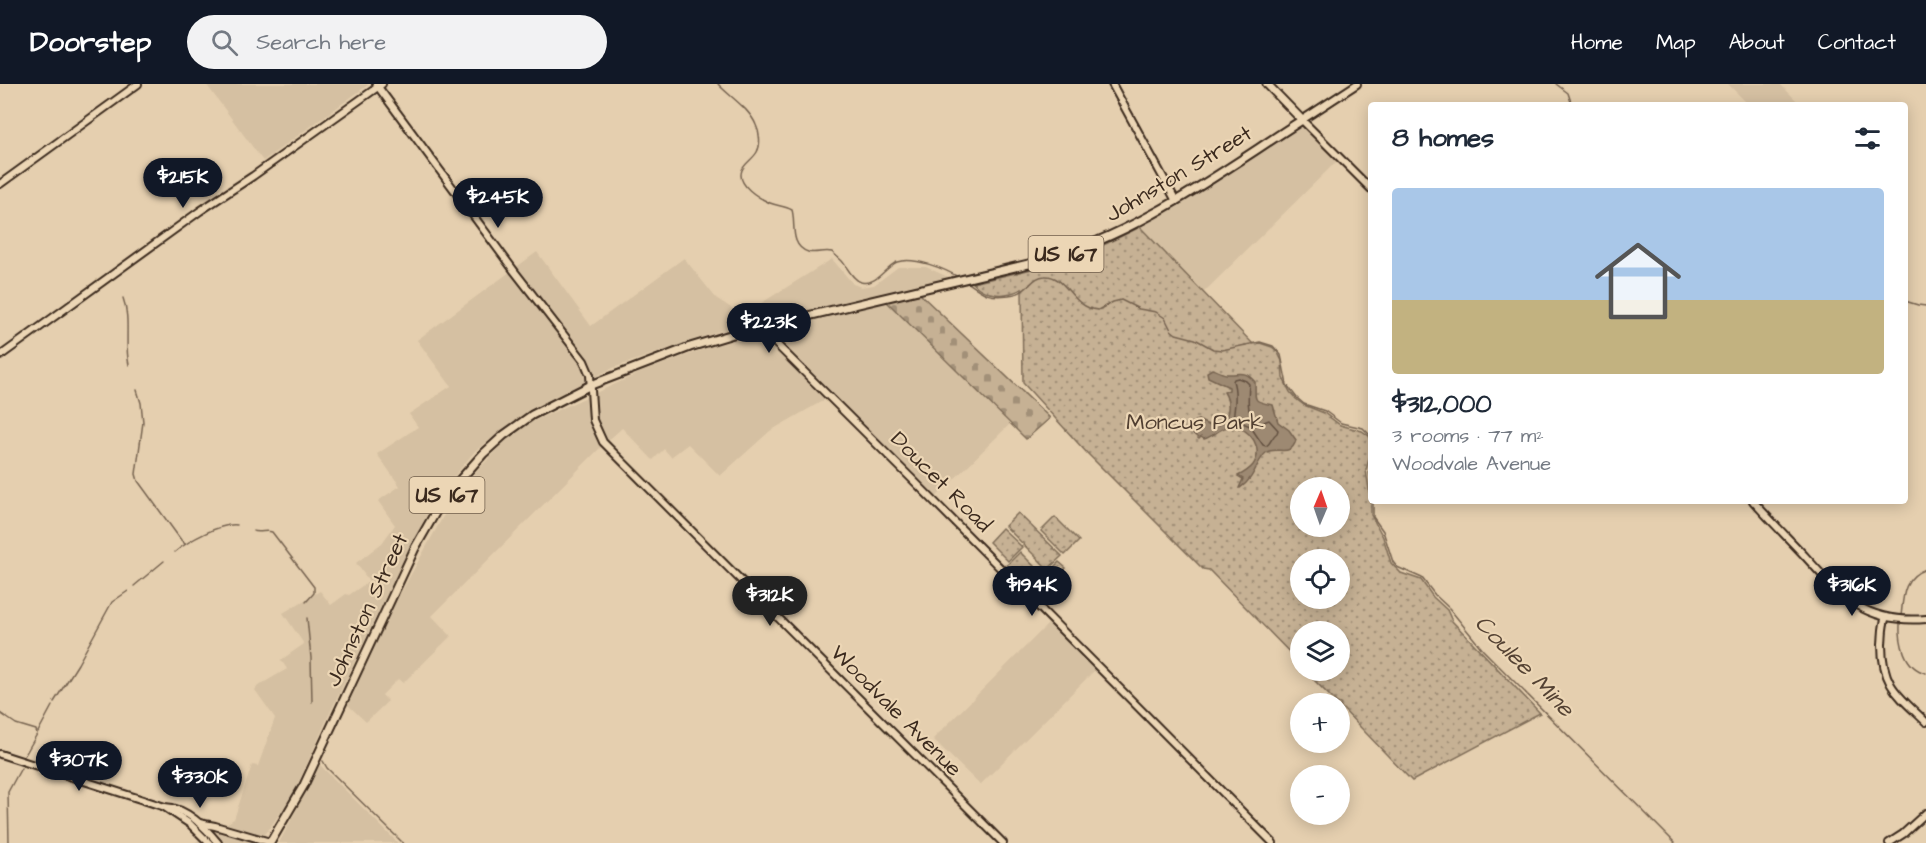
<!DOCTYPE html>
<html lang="en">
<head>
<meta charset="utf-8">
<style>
	body { margin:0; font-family:"Architects Daughter",sans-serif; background:#f2f2f3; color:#1f2937; height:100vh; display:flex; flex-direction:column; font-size:22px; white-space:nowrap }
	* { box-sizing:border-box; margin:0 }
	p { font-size:20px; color:#747a83 }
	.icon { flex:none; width:33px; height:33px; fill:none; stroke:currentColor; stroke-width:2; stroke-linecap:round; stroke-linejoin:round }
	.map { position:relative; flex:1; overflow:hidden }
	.sheet { position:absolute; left:1368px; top:18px; width:540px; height:402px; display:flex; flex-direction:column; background:#fff; border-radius:6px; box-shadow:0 3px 15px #0003 }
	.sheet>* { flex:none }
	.needle { width:39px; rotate:2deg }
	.tools { position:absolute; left:1290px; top:393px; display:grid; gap:12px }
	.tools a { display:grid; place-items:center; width:60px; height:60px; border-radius:50%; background:#fff; box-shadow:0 3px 15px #0003; font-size:30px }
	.price { position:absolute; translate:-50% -51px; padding:0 14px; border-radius:21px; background:#111827; color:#fff; font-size:20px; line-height:39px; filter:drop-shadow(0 2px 3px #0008) }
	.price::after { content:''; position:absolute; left:50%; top:36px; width:18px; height:14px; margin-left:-9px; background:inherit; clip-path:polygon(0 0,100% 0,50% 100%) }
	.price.current { background:#222; color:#fff }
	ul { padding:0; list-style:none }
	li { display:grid; align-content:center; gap:12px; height:318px; padding:0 24px }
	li+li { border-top:2px solid #e0e1e3 }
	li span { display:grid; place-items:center; height:186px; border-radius:6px; color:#555 }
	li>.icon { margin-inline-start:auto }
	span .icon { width:108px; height:108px; fill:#fffc; stroke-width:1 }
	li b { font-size:26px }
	h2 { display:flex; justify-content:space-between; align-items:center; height:72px; padding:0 24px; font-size:26px }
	header { display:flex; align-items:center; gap:36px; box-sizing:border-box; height:84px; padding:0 30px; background:#111827; color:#fff }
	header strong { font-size:28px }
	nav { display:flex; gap:33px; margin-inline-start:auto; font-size:21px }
	.search { width:420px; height:54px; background:#f2f2f3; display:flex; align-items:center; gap:15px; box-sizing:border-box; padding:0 21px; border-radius:33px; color:#747a83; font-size:22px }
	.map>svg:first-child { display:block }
	.built { fill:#d5c0a2 }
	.cemetery { fill:url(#cemetery-stones); stroke:#806e59; stroke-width:1.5 }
	.park { fill:url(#park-dots); stroke:#806e59; stroke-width:1.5; fill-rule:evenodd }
	.water { fill:#9d8972; stroke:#766350; stroke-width:1.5 }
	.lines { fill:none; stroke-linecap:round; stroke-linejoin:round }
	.shore { stroke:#625040; stroke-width:1.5 }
	.stream { stroke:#766350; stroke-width:1.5 }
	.secondary-casing { stroke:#3b2a1e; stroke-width:10 }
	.primary-casing { stroke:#3b2a1e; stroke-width:11 }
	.secondary { stroke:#ecd6b5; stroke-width:6 }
	.primary { stroke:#ecd6b5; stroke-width:7 }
	.labels { text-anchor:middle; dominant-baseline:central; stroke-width:4.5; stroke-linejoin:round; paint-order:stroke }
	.shield { fill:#ecd6b5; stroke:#705e4b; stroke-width:1.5 }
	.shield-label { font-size:21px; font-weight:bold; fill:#3b2a1e }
	.street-label { font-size:22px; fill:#3b2a1e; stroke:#ecd6b5 }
	.park-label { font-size:22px; fill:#503e30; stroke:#ecd6b5 }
	.water-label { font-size:24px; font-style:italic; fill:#544233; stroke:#ecd6b5 }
</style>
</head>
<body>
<header>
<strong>Doorstep</strong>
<div class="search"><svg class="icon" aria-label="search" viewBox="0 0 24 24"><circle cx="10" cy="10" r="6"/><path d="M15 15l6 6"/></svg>Search here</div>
<nav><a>Home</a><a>Map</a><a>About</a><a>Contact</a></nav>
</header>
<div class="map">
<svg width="1926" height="759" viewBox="0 0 1926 759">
	<defs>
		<pattern id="cemetery-stones" width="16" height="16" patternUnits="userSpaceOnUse" patternTransform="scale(1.5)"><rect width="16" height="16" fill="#c6b194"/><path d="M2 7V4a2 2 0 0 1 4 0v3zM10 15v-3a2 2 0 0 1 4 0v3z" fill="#a29078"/></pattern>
		<pattern id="park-dots" width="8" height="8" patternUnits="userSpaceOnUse" patternTransform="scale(1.5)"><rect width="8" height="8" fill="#c6b194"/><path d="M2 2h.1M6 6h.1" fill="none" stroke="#a29078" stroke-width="1.8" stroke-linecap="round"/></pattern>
	</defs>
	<rect width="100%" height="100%" fill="#e5cfaf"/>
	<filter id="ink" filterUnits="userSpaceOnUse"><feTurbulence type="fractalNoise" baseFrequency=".0167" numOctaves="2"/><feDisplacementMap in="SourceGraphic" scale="12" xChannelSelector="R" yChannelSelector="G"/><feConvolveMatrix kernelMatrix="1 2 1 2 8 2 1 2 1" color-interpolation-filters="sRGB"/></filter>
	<g filter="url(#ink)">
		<g class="built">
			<path d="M206 0H367L368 1 263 77Z"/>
			<path d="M1728 0H1780L1801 21H1749Z"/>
			<path d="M1305 39 1340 74 1203 209 1140 143 1189 115Z"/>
			<path d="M537 168 591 242 684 174 716 214 742 231 832 175 853 200 861 203 874 201 898 183H926L948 193 720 247 613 284 530 325 475 367 434 417 406 470 328 633 293 711 259 759H194L234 735 252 681 258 682 275 634 255 606 258 602 287 585 281 576 304 560 283 529 320 507 331 521 346 510 349 511 369 497 356 479 382 459 395 441 378 417 400 402 377 370 418 343 409 330 451 302 417 256Z"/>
			<path d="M886 217 1010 340 932 417 826 315 770 347 720 392 688 360 671 373 664 365 653 376 622 344 602 362 432 532 451 552 403 599 398 595 382 611 388 617 366 638 348 621 394 521 455 411 502 360 525 341 644 287 712 262Z"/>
			<path d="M1049 539 1095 586 980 701 933 655Z"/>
			<path d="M320 681 398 759H279Z"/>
		</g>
		<path class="cemetery" d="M920 210 1050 334 1026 355 886 217Z"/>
		<g class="park">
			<path d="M1140 143 1253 260 1260 259 1272 263 1277 267 1282 277 1283 294 1290 308 1296 315 1304 321 1324 329 1340 341 1362 347 1369 352 1371 356V368L1366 386 1371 418V431L1383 453 1391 479 1401 489 1421 496 1433 513 1447 526 1452 537 1540 629 1412 697 1340 622V620L1337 619 1312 594 1308 587 1340 586V548H1300V579L1209 486 1203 485 1087 369 1023 299 1022 205C1006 213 986 213 973 199L1053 180 1089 168ZM1300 404H1340V442H1300ZM1300 476H1340V514H1300Z"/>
			<path d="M1018 429 1062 472 1048 485 1005 442Z"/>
			<path d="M1055 433 1079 457 1065 471 1041 447Z"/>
			<path d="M1002 444 1022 463 1008 477 989 458Z"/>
			<path d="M1020 468 1039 487 1041 486 1046 491 1059 478 1066 484 1038 511 1027 500 1025 501 1006 482Z"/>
		</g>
		<path class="water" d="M1212 285C1217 286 1222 290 1227 290 1240 291 1244 285 1255 298 1256 317 1251 317 1273 321L1278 338 1289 346 1296 356C1291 374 1277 362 1267 368 1256 376 1256 394 1240 404H1239L1243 395 1238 392C1244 389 1249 386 1253 381 1264 365 1251 344 1233 343 1222 341 1215 352 1204 355L1201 353 1199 355 1187 344 1189 342 1195 343V337L1198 336C1202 338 1207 341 1212 342 1230 342 1231 319 1224 308L1229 306V303L1208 293 1207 288Z"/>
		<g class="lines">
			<path class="shore" d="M1238 294 1246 297 1249 300C1248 314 1247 326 1253 339L1259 340 1269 336 1278 346 1277 349C1271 353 1271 360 1266 362L1263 361 1250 342 1233 335C1235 323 1237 308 1233 297L1234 295Z"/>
			<g class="stream">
				<path d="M718 0C730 13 749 24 756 41 760 49 761 61 757 68 753 75 745 79 742 86 736 101 759 114 770 119 777 122 785 122 792 126 796 139 789 162 808 168 816 170 824 166 832 168 835 171 839 174 842 177 848 184 852 195 861 198 876 202 885 183 897 178 914 172 945 185 960 194"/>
				<path d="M1556 0 1568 9 1572 21"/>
				<path d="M967 198C984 209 987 214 1009 211 1014 210 1018 210 1022 207 1030 202 1035 192 1045 192 1067 191 1071 224 1098 226L1113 218 1121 216 1139 225 1156 228 1165 234 1171 246 1176 250 1195 255 1213 265 1222 266 1260 258 1273 262 1281 271 1287 301 1297 314 1304 320 1325 327 1341 339 1363 344 1371 352"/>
				<path d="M123 214C131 235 124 259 129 281"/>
				<path d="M1905 217 1918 221 1926 222"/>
				<path d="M137 306 141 319 143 338 136 390 138 397 181 456 185 460"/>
				<path d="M1371 373 1369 386 1371 404"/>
				<path d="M1373 417V433L1383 447 1393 478 1397 483 1422 494 1435 511 1449 524 1483 566 1675 759"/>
				<path d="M253 447C260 449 266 446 272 448L314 503V509L306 518"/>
				<path d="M175 468C188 457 220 439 237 441"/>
				<path d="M134 502 164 477"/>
				<path d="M1901 533C1903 512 1903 493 1926 485"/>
				<path d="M307 534 311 574 312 618"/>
				<path d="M1900 538C1899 558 1904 584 1926 589"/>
				<path d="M54 618 78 580 112 518 128 507"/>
				<path d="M0 629 16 640 36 646 37 650 25 671"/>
				<path d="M38 648 52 622"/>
				<path d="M323 677 327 684 403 759"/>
				<path d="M9 759 8 708 21 684"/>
			</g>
			<defs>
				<g id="secondary">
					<path d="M376 0 515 188 584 277 590 291 593 336 603 358 1003 759"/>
					<path d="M1112 0 1176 117"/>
					<path d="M1357 0 1302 36 1371 105"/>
					<path d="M0 100 138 0"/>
					<path d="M759 243 913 396 1273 759"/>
					<path d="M737 248 742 238 740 227"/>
					<path d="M0 272 200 127 253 92 382 0"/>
					<path d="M1753 417C1769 435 1787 453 1804 471 1842 513 1864 540 1926 535"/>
					<path d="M1886 533C1882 542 1883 550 1882 560 1882 602 1898 611 1926 638"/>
					<path d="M0 670 165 723C187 724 205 743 218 759"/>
					<path d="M166 724 190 740 209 759"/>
					<path d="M199 739 215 742 270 758"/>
					<path d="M1889 759 1903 750 1926 729"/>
				</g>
				<path id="primary" d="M270 759 304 701 415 464 435 429 450 407 483 370 504 351 532 331 591 301 690 263 740 248 1041 177C1137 151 1219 89 1302 36L1267 0"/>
			</defs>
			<use href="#secondary" class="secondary-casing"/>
			<use href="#primary" class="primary-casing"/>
			<use href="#secondary" class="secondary"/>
			<use href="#primary" class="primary"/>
		</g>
	</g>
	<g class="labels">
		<g class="shield">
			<rect x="1028.5" y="152" width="75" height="36" rx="4.5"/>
			<rect x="409.5" y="393" width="75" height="36" rx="4.5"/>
		</g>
		<g class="shield-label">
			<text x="1066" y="170">US 167</text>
			<text x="447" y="411">US 167</text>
		</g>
		<g class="street-label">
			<text transform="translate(1179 90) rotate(-31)">Johnston Street</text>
			<text transform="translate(941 398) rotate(45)">Doucet Road</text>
			<text transform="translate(367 526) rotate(-65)">Johnston Street</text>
			<text transform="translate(896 627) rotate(45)">Woodvale Avenue</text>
		</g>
		<g class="park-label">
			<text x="1195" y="338">Moncus Park</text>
		</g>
		<g class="water-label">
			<text transform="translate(1524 582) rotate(46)">Coulee Mine</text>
		</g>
	</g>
</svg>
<div class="tools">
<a><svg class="needle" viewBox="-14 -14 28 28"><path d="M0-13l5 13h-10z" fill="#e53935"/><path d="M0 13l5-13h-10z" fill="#747a83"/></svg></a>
<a><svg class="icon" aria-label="locate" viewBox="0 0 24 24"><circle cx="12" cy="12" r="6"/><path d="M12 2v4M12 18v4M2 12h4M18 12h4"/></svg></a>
<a><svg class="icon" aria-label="layers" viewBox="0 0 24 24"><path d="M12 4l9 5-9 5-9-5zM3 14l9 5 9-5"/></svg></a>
<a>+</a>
<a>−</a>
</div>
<b class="price" style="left:183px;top:125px">$215K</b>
<b class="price" style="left:498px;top:145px">$245K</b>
<b class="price" style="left:769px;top:270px">$223K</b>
<b class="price" style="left:1032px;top:533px">$194K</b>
<b class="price" style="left:1852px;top:533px">$316K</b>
<b class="price current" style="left:770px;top:543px">$312K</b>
<b class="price" style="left:79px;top:708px">$307K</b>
<b class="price" style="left:200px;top:725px">$330K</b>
<section class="sheet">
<h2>8 homes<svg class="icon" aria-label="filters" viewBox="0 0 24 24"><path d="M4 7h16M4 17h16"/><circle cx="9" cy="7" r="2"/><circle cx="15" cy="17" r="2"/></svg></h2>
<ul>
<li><span style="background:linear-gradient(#a9c7e8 60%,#c2b280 0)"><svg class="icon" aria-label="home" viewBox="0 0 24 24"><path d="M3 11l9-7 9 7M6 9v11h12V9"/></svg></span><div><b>$312,000</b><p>3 rooms · 77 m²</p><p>Woodvale Avenue</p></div></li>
</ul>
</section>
</div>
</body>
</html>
